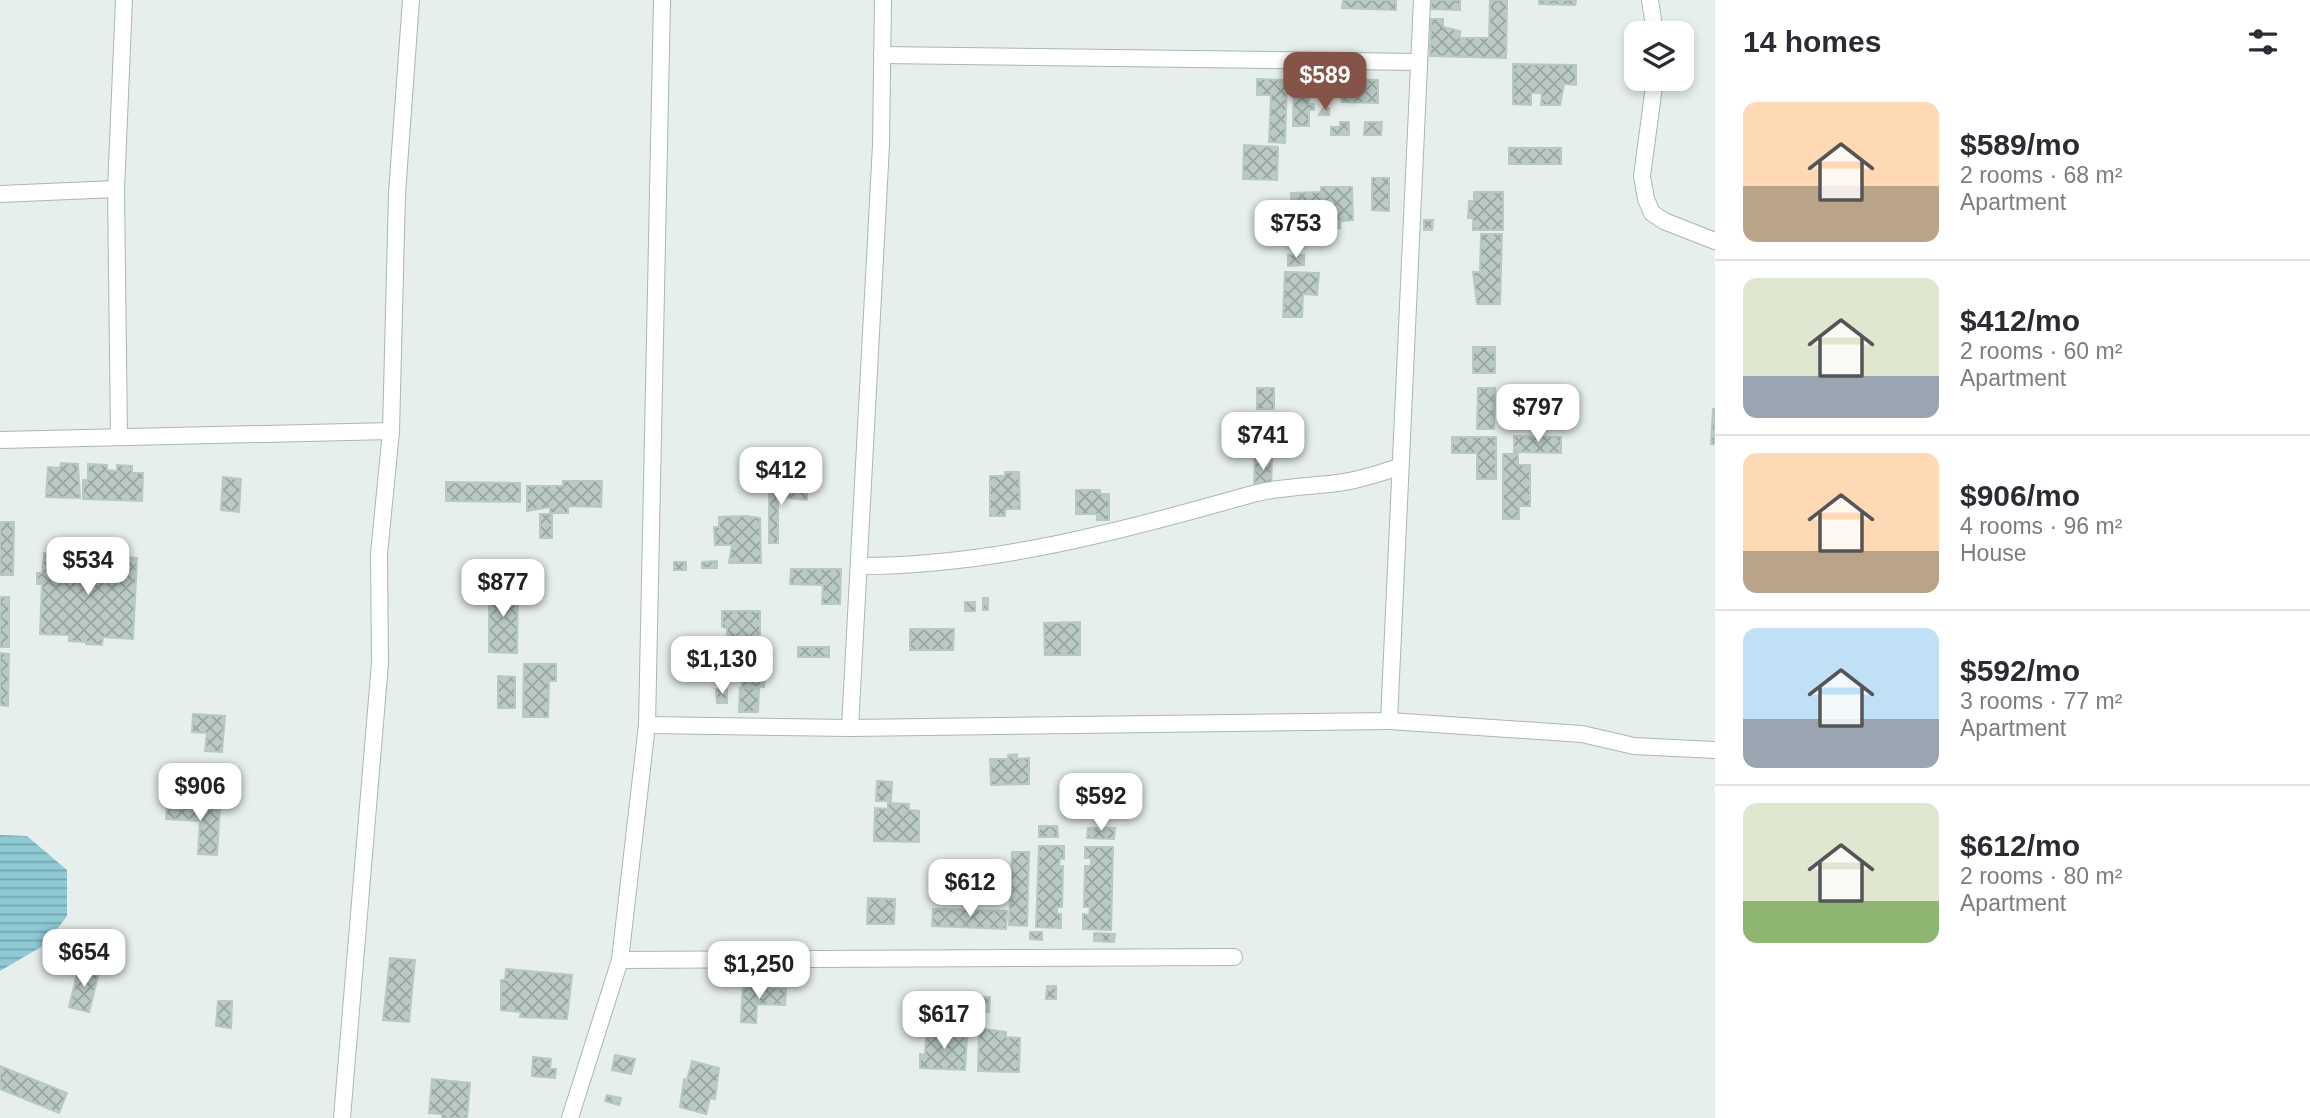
<!DOCTYPE html>
<html lang="en">
<head>
<meta charset="utf-8">
<style>
	body { margin:0; font-family:Helvetica,sans-serif; background:#f7f7f7; color:#2b2b33; height:100vh; display:flex; flex-direction:column; font-size:26px; white-space:nowrap }
	* { box-sizing:border-box; margin:0 }
	p { font-size:23px; color:#7c7c81 }
	.icon { flex:none; width:38px; height:38px; fill:none; stroke:currentColor; stroke-width:2; stroke-linecap:round; stroke-linejoin:round }
	.map { position:relative; flex:1; overflow:hidden }
	.details { display:flex; flex-direction:column; background:#fff; width:595px }
	.details>* { flex:none }
	.controls { position:absolute; left:1624px; top:21px; display:grid; gap:14px }
	.controls a { display:grid; place-items:center; width:70px; height:70px; border-radius:14px; background:#fff; box-shadow:0 4px 10px #0003; font-size:35px }
	.price { position:absolute; translate:-50% -60px; padding:0 16px; border-radius:14px; background:#fff; color:#222; font-size:23px; line-height:46px; filter:drop-shadow(0 2px 4px #0008) }
	.price::after { content:''; position:absolute; left:50%; top:42px; width:21px; height:16px; margin-left:-10px; background:inherit; clip-path:polygon(0 0,100% 0,50% 100%) }
	.price.on { background:#855347; color:#fff }
	ul { padding:0; list-style:none }
	li { display:flex; align-items:center; gap:21px; height:175px; padding:0 28px }
	li+li { border-top:2px solid #e1e1e2 }
	li span { display:grid; place-items:center; flex:none; width:196px; height:140px; border-radius:14px; color:#555 }
	li>.icon { margin-inline-start:auto }
	span .icon { width:84px; height:84px; fill:#fffc; stroke-width:1 }
	li b { font-size:30px }
	h2 { display:flex; justify-content:space-between; align-items:center; height:84px; padding:0 28px; font-size:30px }
	main { display:flex; flex:1; min-height:0 }
	.map>svg:first-child { display:block }
	.water { fill:url(#water-rules) }
	.building { fill:url(#building-cross-hatch); stroke:#b8c9c2; stroke-width:2 }
	.lines { fill:none; stroke-linecap:round; stroke-linejoin:round }
	.minor-casing { stroke:#a8b8b2; stroke-width:18 }
	.minor { stroke:#fff; stroke-width:16 }
</style>
</head>
<body>
<main>
<div class="map">
<svg width="1715" height="1118" viewBox="0 0 1715 1118">
	<defs>
		<pattern id="water-rules" width="6" height="5" patternUnits="userSpaceOnUse" patternTransform="scale(1.75)"><rect width="6" height="5" fill="#8ec9d4"/><path d="M0 2.5h6" fill="none" stroke="#74a5ad"/></pattern>
		<pattern id="building-cross-hatch" width="8" height="8" patternUnits="userSpaceOnUse" patternTransform="scale(1.75)"><rect width="8" height="8" fill="#bbcac4"/><path d="M0 0l8 8M0 8l8-8" fill="none" stroke="#98a6a0"/></pattern>
	</defs>
	<rect width="100%" height="100%" fill="#e6efeb"/>
	<path class="water" d="M0 835 27 836 67 870V916L46 944 0 971Z"/>
	<g class="building">
		<path d="M1343 0H1396V10L1342 8Z"/>
		<path d="M1427 0H1460V10L1431 9V3Z"/>
		<path d="M1490 0H1507L1506 58 1430 56 1431 19H1443V27L1460 31V38H1489Z"/>
		<path d="M1539 0H1576L1575 5 1539 4Z"/>
		<path d="M1513 64 1576 65V85L1564 84 1560 105H1541L1542 93H1531V105L1513 104Z"/>
		<path d="M1257 79 1287 80 1285 143 1269 142 1271 95H1257Z"/>
		<path d="M1294 79H1338V96H1309V104H1314V110H1309V126H1293Z"/>
		<path d="M1339 79 1378 80V103L1342 102Z"/>
		<path d="M1323 108H1329V115H1319Z"/>
		<path d="M1340 122H1349V135H1331V127H1340Z"/>
		<path d="M1365 122H1382L1381 135H1364Z"/>
		<path d="M1244 145 1278 147 1277 180 1243 179Z"/>
		<rect x="1509" y="148" width="52" height="16"/>
		<path d="M1372 178H1389V211L1372 210Z"/>
		<path d="M1321 187H1352L1353 220 1340 221V228L1292 229 1291 193 1321 192Z"/>
		<path d="M1474 192H1503V230H1473V218H1468L1469 201H1474Z"/>
		<path d="M1424 220H1433L1432 230H1424Z"/>
		<path d="M1481 234H1502L1500 304H1477L1473 272H1480Z"/>
		<path d="M1288 255H1304V265L1288 266Z"/>
		<path d="M1285 272 1319 273 1317 295 1303 294 1302 317H1283Z"/>
		<rect x="1473" y="347" width="22" height="26"/>
		<rect x="1257" y="388" width="17" height="21"/>
		<path d="M1478 388H1495L1494 429H1477Z"/>
		<path d="M1713 409H1715V444H1711Z"/>
		<path d="M1514 436 1561 437V453L1514 452Z"/>
		<path d="M1452 437H1496V479H1477V453H1452Z"/>
		<path d="M1503 454H1518V465H1530V506H1519V519H1503Z"/>
		<path d="M1255 456H1272L1271 489H1254Z"/>
		<path d="M61 463 78 464 80 498 46 497 48 467 60 468Z"/>
		<path d="M88 464 107 465V470L117 471V465L132 466V473H143L142 501 83 499V480H88Z"/>
		<path d="M1005 472H1019L1020 509H1005V516H990V476H1005Z"/>
		<path d="M223 477 241 479 239 512 221 510Z"/>
		<path d="M563 481H602L601 507 568 506V513H550V507L527 511V486H563Z"/>
		<path d="M446 482 520 483V502L446 501Z"/>
		<path d="M807 488V500L778 497V543H769V489Z"/>
		<path d="M1076 490H1100V494H1109V520H1097V514H1076Z"/>
		<rect x="540" y="514" width="12" height="24"/>
		<path d="M746 516 760 518 761 563H729L732 545H715L714 527H719V517Z"/>
		<path d="M0 522H14L13 575H0Z"/>
		<path d="M44 553 137 558 133 639 103 637 102 645 86 644V635L85 642 69 641V635L40 634 42 584H37V573H42Z"/>
		<path d="M717 561V568H702V562Z"/>
		<rect x="674" y="562" width="12" height="8"/>
		<path d="M791 569H841L840 604H822L823 585 790 584Z"/>
		<path d="M489 586H518L517 653 489 652Z"/>
		<rect x="0" y="597" width="9" height="50"/>
		<rect x="983" y="598" width="5" height="12"/>
		<rect x="965" y="602" width="10" height="9"/>
		<path d="M722 611H760V640H727V628L722 627Z"/>
		<path d="M1080 622V655H1045L1044 623Z"/>
		<path d="M910 629H954L953 650H910Z"/>
		<path d="M742 646 764 647V687H742Z"/>
		<rect x="798" y="647" width="31" height="10"/>
		<path d="M0 653 9 654 8 706 0 705Z"/>
		<path d="M524 664H556V681H549L548 717H523Z"/>
		<path d="M498 676 515 677V708H498Z"/>
		<path d="M740 688H759L758 712H739Z"/>
		<path d="M716 689H727V703H717Z"/>
		<path d="M193 714 225 716 222 752 205 751 207 733 192 732Z"/>
		<path d="M1017 754V759L1029 758V784L991 785 990 759H1009L1008 755Z"/>
		<path d="M877 781 892 782 891 801H876Z"/>
		<path d="M167 803 220 806 217 855 198 854 200 821 166 819Z"/>
		<path d="M888 803 909 804V810L919 811V842L874 841 875 808 888 809Z"/>
		<path d="M1039 826H1057L1058 837H1039Z"/>
		<path d="M1088 828H1115L1114 839 1087 838Z"/>
		<path d="M1039 846H1064V859L1060 858 1059 866H1063L1062 907H1057V914H1061V928L1036 927Z"/>
		<path d="M1085 847H1113L1111 930 1083 929V914L1089 915 1090 907H1084L1085 866H1091V858H1085Z"/>
		<path d="M1012 852H1029L1027 926 1009 925Z"/>
		<path d="M868 898 895 899 894 924H867Z"/>
		<path d="M933 909 1007 911 1006 929 932 926Z"/>
		<path d="M1030 932H1042V940L1030 939Z"/>
		<path d="M1094 933 1115 934 1114 942 1094 941Z"/>
		<path d="M390 958 415 960 409 1022 383 1020Z"/>
		<path d="M79 966 99 972 89 1012 69 1007Z"/>
		<path d="M506 969 572 975 567 1019 520 1017 521 1012 501 1010V980H505Z"/>
		<path d="M743 984H748V987L786 989 785 1005 757 1004 756 1023 741 1022Z"/>
		<path d="M1047 986H1056V999H1046Z"/>
		<path d="M978 997H990L989 1012 978 1011Z"/>
		<path d="M218 1001H232L231 1028 216 1026Z"/>
		<path d="M979 1028 1006 1032V1037L1020 1038 1019 1072 978 1071Z"/>
		<path d="M934 1029H949L954 1037H967L965 1070 920 1068V1054L925 1055 926 1037H933Z"/>
		<path d="M615 1055 635 1059 631 1074 612 1070Z"/>
		<path d="M533 1057 551 1059 550 1069H556L555 1078 532 1076Z"/>
		<path d="M692 1061 719 1068 715 1099 710 1098 706 1114 680 1107 684 1079 687 1080Z"/>
		<path d="M0 1066 67 1093 59 1113 0 1089Z"/>
		<path d="M432 1079 470 1083 467 1118H442V1114L429 1113Z"/>
		<path d="M607 1095 621 1098 619 1105 605 1101Z"/>
	</g>
	<g class="lines">
		<defs>
			<g id="minor">
				<path d="M1650 0 1655 33"/>
				<path d="M882 55 1419 62"/>
				<path d="M1655 79 1642 176 1646 199 1652 213 1664 221 1715 241"/>
				<path d="M116 189 119 437"/>
				<path d="M0 194 116 189 124 0"/>
				<path d="M0 440 391 431"/>
				<path d="M859 566C993 566 1122 531 1249 495 1279 486 1313 487 1344 482 1363 479 1382 472 1400 467"/>
				<path d="M1389 721 1582 734 1634 746 1715 750"/>
				<path d="M647 725 850 728 1389 721 1422 0"/>
				<path d="M850 728 881 145 883 0"/>
				<path d="M620 960 1234 957"/>
				<path d="M342 1118 380 663 379 554 391 431 397 193 411 0"/>
				<path d="M570 1118 620 960 647 725 662 0"/>
			</g>
		</defs>
		<use href="#minor" class="minor-casing"/>
		<use href="#minor" class="minor"/>
	</g>
</svg>
<div class="controls">
<a><svg class="icon" aria-label="layers" viewBox="0 0 24 24"><path d="M12 4l9 5-9 5-9-5zM3 14l9 5 9-5"/></svg></a>
</div>
<b class="price on" style="left:1325px;top:112px">$589</b>
<b class="price" style="left:1296px;top:260px">$753</b>
<b class="price" style="left:1538px;top:444px">$797</b>
<b class="price" style="left:1263px;top:472px">$741</b>
<b class="price" style="left:781px;top:507px">$412</b>
<b class="price" style="left:88px;top:597px">$534</b>
<b class="price" style="left:503px;top:619px">$877</b>
<b class="price" style="left:722px;top:696px">$1,130</b>
<b class="price" style="left:200px;top:823px">$906</b>
<b class="price" style="left:1101px;top:833px">$592</b>
<b class="price" style="left:970px;top:919px">$612</b>
<b class="price" style="left:84px;top:989px">$654</b>
<b class="price" style="left:759px;top:1001px">$1,250</b>
<b class="price" style="left:944px;top:1051px">$617</b>
</div>
<section class="details">
<h2>14 homes<svg class="icon" aria-label="filters" viewBox="0 0 24 24"><path d="M4 7h16M4 17h16"/><circle cx="9" cy="7" r="2"/><circle cx="15" cy="17" r="2"/></svg></h2>
<ul>
<li><span style="background:linear-gradient(#ffd9b3 60%,#b9a48a 0)"><svg class="icon" aria-label="home" viewBox="0 0 24 24"><path d="M3 11l9-7 9 7M6 9v11h12V9"/></svg></span><div><b>$589/mo</b><p>2 rooms · 68 m²</p><p>Apartment</p></div></li>
<li><span style="background:linear-gradient(#dfe7d0 70%,#9aa5b1 0)"><svg class="icon" aria-label="home" viewBox="0 0 24 24"><path d="M3 11l9-7 9 7M6 9v11h12V9"/></svg></span><div><b>$412/mo</b><p>2 rooms · 60 m²</p><p>Apartment</p></div></li>
<li><span style="background:linear-gradient(#ffd9b3 70%,#b9a48a 0)"><svg class="icon" aria-label="home" viewBox="0 0 24 24"><path d="M3 11l9-7 9 7M6 9v11h12V9"/></svg></span><div><b>$906/mo</b><p>4 rooms · 96 m²</p><p>House</p></div></li>
<li><span style="background:linear-gradient(#bfe0f5 65%,#9aa5b1 0)"><svg class="icon" aria-label="home" viewBox="0 0 24 24"><path d="M3 11l9-7 9 7M6 9v11h12V9"/></svg></span><div><b>$592/mo</b><p>3 rooms · 77 m²</p><p>Apartment</p></div></li>
<li><span style="background:linear-gradient(#dfe7d0 70%,#8fb573 0)"><svg class="icon" aria-label="home" viewBox="0 0 24 24"><path d="M3 11l9-7 9 7M6 9v11h12V9"/></svg></span><div><b>$612/mo</b><p>2 rooms · 80 m²</p><p>Apartment</p></div></li>
</ul>
</section>
</main>
</body>
</html>
